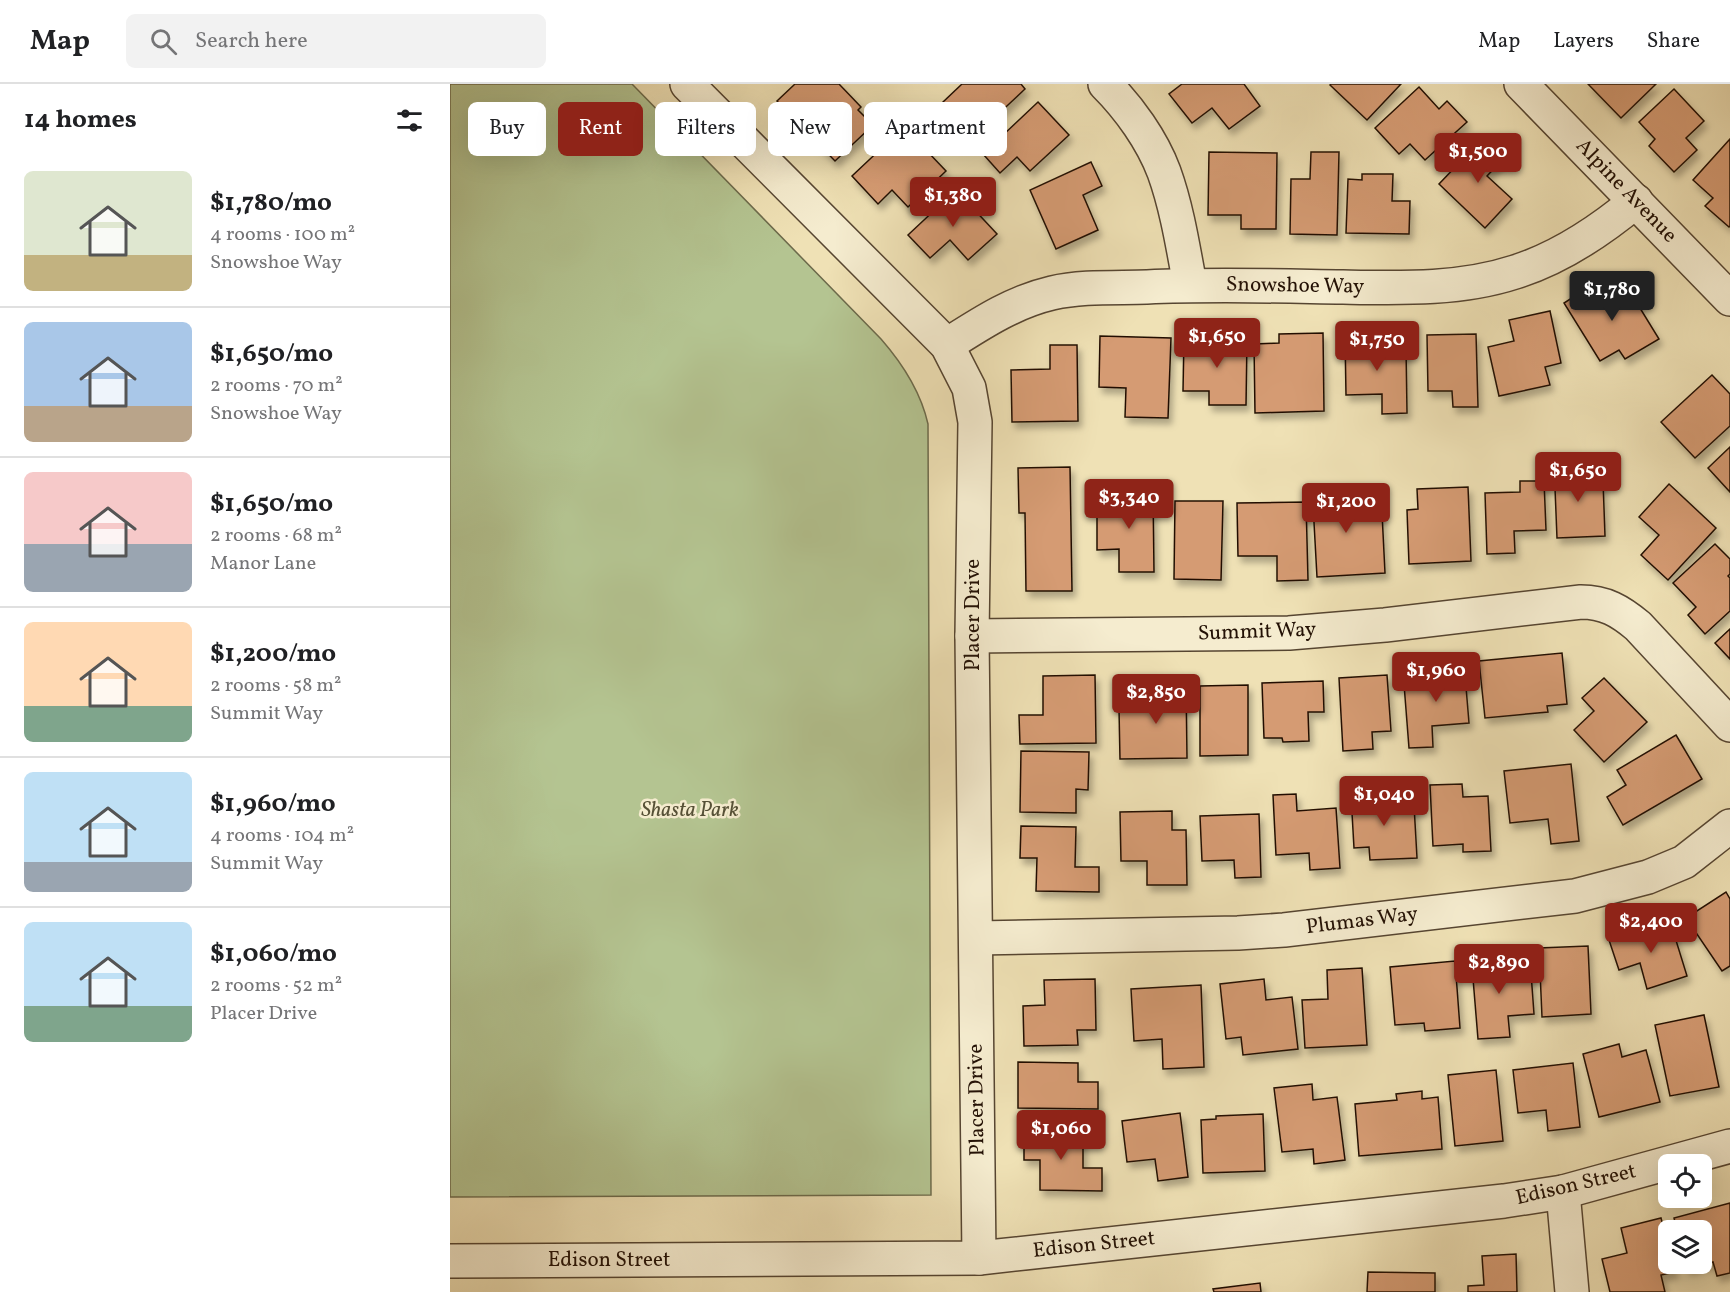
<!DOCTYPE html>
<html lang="en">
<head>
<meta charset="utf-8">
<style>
	body { margin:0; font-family:Vollkorn,serif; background:#f2f2f2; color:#202124; height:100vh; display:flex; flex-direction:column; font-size:22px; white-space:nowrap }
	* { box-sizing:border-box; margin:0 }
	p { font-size:20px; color:#757577 }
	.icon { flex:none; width:33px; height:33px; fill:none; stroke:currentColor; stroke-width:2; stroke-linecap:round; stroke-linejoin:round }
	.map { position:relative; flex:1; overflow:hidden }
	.sheet { display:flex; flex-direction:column; background:#fff; width:450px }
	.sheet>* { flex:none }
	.top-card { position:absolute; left:18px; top:18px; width:570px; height:54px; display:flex; gap:12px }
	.buttons { position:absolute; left:1208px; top:1070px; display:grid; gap:12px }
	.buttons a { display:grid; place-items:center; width:54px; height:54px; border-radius:9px; background:#fff; box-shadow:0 6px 24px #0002; font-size:30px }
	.price { position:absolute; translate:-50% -51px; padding:0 14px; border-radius:6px; background:#8f2418; color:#fff; font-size:20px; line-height:39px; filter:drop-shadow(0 2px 3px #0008) }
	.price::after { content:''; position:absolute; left:50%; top:36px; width:18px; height:14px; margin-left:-9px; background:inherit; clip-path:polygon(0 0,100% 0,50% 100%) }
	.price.active { background:#222; color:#fff }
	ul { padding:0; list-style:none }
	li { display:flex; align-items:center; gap:18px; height:150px; padding:0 24px }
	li+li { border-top:2px solid #e0e0e0 }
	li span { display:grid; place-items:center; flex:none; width:168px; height:120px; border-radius:9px; color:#555 }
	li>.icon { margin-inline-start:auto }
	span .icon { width:72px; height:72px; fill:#fffc; stroke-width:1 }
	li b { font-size:26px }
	h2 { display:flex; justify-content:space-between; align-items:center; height:72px; padding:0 24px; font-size:26px }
	.tag { padding:0 21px; border-radius:9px; background:#fff; box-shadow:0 6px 24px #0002; font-size:21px; line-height:54px }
	.tag.active { background:#8f2418; color:#fff }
	header { display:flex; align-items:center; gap:36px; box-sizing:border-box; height:84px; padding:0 30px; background:#fff; border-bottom:2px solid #e0e0e0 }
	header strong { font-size:28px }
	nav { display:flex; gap:33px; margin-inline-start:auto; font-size:21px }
	.search { width:420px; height:54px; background:#f2f2f2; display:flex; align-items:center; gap:15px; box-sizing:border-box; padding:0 21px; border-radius:9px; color:#757577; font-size:22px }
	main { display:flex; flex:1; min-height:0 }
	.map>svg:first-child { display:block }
	.green { fill:#b4c491; stroke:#6c6a4b; stroke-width:1.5 }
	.building { fill:#d59b73; stroke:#231105; stroke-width:1.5; filter:url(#shadow) }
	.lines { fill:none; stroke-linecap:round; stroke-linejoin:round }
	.minor-casing { stroke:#564531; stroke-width:36 }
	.minor { stroke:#f5eccf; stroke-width:33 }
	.labels { text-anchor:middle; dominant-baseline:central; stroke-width:5; stroke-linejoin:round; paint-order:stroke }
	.street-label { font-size:21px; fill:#231105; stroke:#f5eccf }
	.park-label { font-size:21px; font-style:italic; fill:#565036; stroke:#f5eccf }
</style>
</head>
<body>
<header>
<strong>Map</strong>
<div class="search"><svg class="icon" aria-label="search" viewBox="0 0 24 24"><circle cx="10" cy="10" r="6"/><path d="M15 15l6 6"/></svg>Search here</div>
<nav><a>Map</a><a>Layers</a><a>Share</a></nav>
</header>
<main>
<section class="sheet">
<h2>14 homes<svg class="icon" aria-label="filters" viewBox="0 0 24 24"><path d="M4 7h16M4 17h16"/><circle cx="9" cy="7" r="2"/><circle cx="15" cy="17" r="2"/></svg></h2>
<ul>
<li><span style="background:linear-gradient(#dfe7d0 70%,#c2b280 0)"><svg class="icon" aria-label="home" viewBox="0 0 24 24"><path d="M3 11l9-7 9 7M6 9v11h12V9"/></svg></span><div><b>$1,780/mo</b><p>4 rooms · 100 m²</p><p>Snowshoe Way</p></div></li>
<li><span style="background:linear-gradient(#a9c7e8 70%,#b9a48a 0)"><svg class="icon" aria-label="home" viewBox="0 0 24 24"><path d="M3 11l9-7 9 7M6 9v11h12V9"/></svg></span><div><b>$1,650/mo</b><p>2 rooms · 70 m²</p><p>Snowshoe Way</p></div></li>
<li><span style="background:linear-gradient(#f6c9c9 60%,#9aa5b1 0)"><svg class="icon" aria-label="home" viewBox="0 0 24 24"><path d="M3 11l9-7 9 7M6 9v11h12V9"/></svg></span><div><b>$1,650/mo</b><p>2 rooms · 68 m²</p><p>Manor Lane</p></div></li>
<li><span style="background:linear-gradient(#ffd9b3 70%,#7fa58c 0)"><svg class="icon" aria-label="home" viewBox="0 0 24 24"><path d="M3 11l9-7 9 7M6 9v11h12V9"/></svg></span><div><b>$1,200/mo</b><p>2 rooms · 58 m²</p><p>Summit Way</p></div></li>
<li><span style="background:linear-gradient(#bfe0f5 75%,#9aa5b1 0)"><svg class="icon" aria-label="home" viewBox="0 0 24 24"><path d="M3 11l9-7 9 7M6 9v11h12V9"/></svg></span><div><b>$1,960/mo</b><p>4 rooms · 104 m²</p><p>Summit Way</p></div></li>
<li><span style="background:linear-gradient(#bfe0f5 70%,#7fa58c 0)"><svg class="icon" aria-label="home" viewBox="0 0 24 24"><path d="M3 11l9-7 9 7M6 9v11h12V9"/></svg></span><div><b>$1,060/mo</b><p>2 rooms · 52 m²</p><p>Placer Drive</p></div></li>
</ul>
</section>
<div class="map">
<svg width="1280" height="1208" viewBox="0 0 1280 1208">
	<defs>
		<filter id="shadow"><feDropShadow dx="3.5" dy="6" stdDeviation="3" flood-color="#0004"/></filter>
	</defs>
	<rect width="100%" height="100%" fill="#efe1b5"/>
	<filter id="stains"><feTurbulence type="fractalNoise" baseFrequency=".00333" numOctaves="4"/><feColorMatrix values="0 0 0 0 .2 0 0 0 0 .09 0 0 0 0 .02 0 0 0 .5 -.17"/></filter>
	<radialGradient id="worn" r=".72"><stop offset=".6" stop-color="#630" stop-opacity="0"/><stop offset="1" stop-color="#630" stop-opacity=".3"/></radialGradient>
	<path class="green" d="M0 0H182L431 255C452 279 471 309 478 340L481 1111 0 1113Z"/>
	<g class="building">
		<path d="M345 0H389L411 23 408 26 423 41 385 77 327 17Z"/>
		<path d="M512 0H571L575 5 525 52 493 18Z"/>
		<path d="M732 0H794L810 22 779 45 762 24 742 39 719 10Z"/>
		<path d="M881 0H951L917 36 880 1Z"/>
		<path d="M1138 0H1206L1171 34Z"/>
		<path d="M969 3 989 25 997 17 1017 38 975 76 960 60 949 70 925 44Z"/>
		<path d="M1224 5 1254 37 1236 54 1247 66 1224 88 1199 62 1205 55 1189 38Z"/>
		<path d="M588 18 619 51 580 87 567 73 550 89 533 70Z"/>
		<path d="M454 43 496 87 458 123 442 106 428 120 402 92Z"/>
		<path d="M1034 53 1055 73 1037 92 1062 115 1035 144 989 100Z"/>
		<path d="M1280 55V142L1279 143 1255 122 1263 114 1243 96Z"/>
		<path d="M759 68 827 69 826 145H791V131H758Z"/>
		<path d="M861 68H889L887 151 840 150 841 95H860Z"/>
		<path d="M641 78 652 102 633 111 648 146 606 165 580 106Z"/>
		<path d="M912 90H943L942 117H960L959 150 896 149 898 95 912 96Z"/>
		<path d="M506 106 547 150 518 176 500 156 480 174 458 151Z"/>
		<path d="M1174 198 1209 255 1175 275 1169 266 1150 277 1114 219 1142 201 1149 213Z"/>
		<path d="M1100 227 1111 279 1095 283 1100 301 1049 312 1038 263 1064 257 1059 236Z"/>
		<path d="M873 249 874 327 805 329 804 260 829 259V250Z"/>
		<path d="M927 250 928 264H956L957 329 932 330V310L896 311 895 251Z"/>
		<path d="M1026 250 1028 323H1003L1002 307H978L977 251Z"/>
		<path d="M650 252 721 254 718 334 675 333 676 304 649 303Z"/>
		<path d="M734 254 797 255 796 321H759V307H733Z"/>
		<path d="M600 261H627L628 337 562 338 561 286 600 285Z"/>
		<path d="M1262 291 1280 310V342L1245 374 1211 338Z"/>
		<path d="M1280 363V408L1258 384Z"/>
		<path d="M1132 378V397H1153L1155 452 1107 454 1104 379Z"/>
		<path d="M620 383 622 507H576L575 429H569L568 384Z"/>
		<path d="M1070 397H1094L1096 446 1064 447 1065 469 1037 470 1035 409 1070 408Z"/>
		<path d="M906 400 907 430 932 429 935 489 867 493 862 402Z"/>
		<path d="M1219 400 1266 444 1218 496 1191 471 1209 451 1189 433Z"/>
		<path d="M1018 403 1021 477 959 480 957 426 968 425 967 405Z"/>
		<path d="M663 408H703L704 488H669V465L647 466V421H663Z"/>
		<path d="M725 417H773L771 496 724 495Z"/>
		<path d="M856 418 858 496 827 497V472H788L787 419Z"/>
		<path d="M1265 460 1280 475V490L1278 492 1280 494V527L1255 550 1238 531 1246 523 1223 499Z"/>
		<path d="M1280 545V575L1265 559Z"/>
		<path d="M1112 569 1117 620 1097 622 1098 628 1035 634 1029 577Z"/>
		<path d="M1014 579 1019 639 982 642 983 663 959 664 954 600 982 598 981 581Z"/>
		<path d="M645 591 646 659 570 660 569 631H593V592Z"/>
		<path d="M937 591 941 647 922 648 923 665 893 667 889 594Z"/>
		<path d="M1154 594 1197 638 1154 678 1124 646 1144 627 1132 614Z"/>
		<path d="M873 597 874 628H858L859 657 833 658 832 654H814L812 599Z"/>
		<path d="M736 599 737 674 670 675 669 625 697 624 696 600Z"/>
		<path d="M798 601V671L750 672V602Z"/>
		<path d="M1226 651 1252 695 1173 741 1157 713 1176 701 1167 686Z"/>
		<path d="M571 667 639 668 638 706 626 705V729L570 728Z"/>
		<path d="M1121 680 1129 757 1101 760 1098 735 1060 739 1054 687Z"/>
		<path d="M1012 700 1013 713 1038 712 1041 767 1013 768V760L983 762 980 701Z"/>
		<path d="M846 710 847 727 886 724 890 784 860 786 859 769 826 771 823 711Z"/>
		<path d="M941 710V722L964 721 967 774 920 776 919 763 904 764 901 711Z"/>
		<path d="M722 727V746H736L737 801H697V777H671L670 728Z"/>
		<path d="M809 730 811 793 785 794 784 776 752 777 750 732Z"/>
		<path d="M571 742 626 743 625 783H649V808L586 807 587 774H570Z"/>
		<path d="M1276 808 1280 815V882L1272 887 1236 834Z"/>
		<path d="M1220 837 1237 892 1197 905 1190 879 1169 886 1159 856Z"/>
		<path d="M1138 862 1141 930 1092 933 1089 864Z"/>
		<path d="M1052 867 1053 891 1081 889 1084 930 1058 932 1060 953 1028 955 1021 870Z"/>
		<path d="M1005 877 1010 944 975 947 974 939 945 941 940 883Z"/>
		<path d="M912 884 917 961 855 964 852 916 878 915 877 886Z"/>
		<path d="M645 895 646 946H627L628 961 574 962 573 922 595 921 594 896Z"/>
		<path d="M814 895 816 916 842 913 848 965 793 971 791 953 776 955 770 900Z"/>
		<path d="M751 901 754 983 713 985 712 955 684 957 681 905Z"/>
		<path d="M1254 931 1269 1003 1220 1012 1205 941Z"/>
		<path d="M1169 960 1172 973 1196 966 1210 1018 1149 1033 1133 970Z"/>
		<path d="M568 978 628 979V998H648V1025L568 1024Z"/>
		<path d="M1123 979 1130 1043 1098 1047 1096 1026 1068 1029 1063 986Z"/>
		<path d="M1046 986 1053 1057 1005 1062 998 991Z"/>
		<path d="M862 1000 863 1016 887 1013 895 1076 864 1080 863 1065 832 1068 824 1004Z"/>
		<path d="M972 1007V1015L988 1013 992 1065 909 1072 905 1020 947 1016 946 1010Z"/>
		<path d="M730 1029 738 1093 708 1097 705 1075 677 1078 672 1037Z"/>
		<path d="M813 1030 815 1087 753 1089 751 1036 766 1035V1032Z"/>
		<path d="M574 1046 633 1047V1084H652V1107L590 1106V1076H574Z"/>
		<path d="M1280 1119V1189L1267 1192 1263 1178 1237 1185 1236 1179H1251V1146H1227L1224 1134Z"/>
		<path d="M1211 1134 1218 1161V1179H1222L1225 1188 1211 1191 1215 1208H1160L1152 1175 1177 1169 1171 1144Z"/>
		<path d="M1066 1170 1067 1208H1018V1202L1034 1201 1032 1172Z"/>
		<path d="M918 1188 985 1189V1208H917Z"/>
		<path d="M810 1199 811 1208H764L763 1205Z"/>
	</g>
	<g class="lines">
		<defs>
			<g id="minor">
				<path d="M237 0 497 261 519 304 525 338 522 552 529 1174"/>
				<path d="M655 0C679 24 702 56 714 88 727 124 733 163 740 201"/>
				<path d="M1071 0 1280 215"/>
				<path d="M497 261C530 240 563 218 602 209 632 202 666 204 697 203 763 200 828 202 893 203 950 204 1010 206 1065 188 1110 174 1150 147 1186 117"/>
				<path d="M522 552 839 549 935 541 1131 518C1155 518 1170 527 1188 542L1280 641"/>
				<path d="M526 854 788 849 834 846 1125 812 1198 793 1234 778 1280 742"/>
				<path d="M1113 1108 1122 1208"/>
				<path d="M0 1177 529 1174 1054 1117 1113 1108 1280 1062"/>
			</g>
		</defs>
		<use href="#minor" class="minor-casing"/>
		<use href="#minor" class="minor"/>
	</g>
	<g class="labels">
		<g class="street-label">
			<text transform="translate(1176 107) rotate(46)">Alpine Avenue</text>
			<text transform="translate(845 202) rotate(1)">Snowshoe Way</text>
			<text transform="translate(523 531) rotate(-90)">Placer Drive</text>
			<text transform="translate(807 548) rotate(-2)">Summit Way</text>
			<text transform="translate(912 837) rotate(-7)">Plumas Way</text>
			<text transform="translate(527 1016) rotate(-91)">Placer Drive</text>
			<text transform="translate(1126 1101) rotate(-13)">Edison Street</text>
			<text transform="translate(644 1161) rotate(-6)">Edison Street</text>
			<text x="159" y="1176">Edison Street</text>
		</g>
		<g class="park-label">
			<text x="240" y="726">Shasta Park</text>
		</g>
	</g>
	<rect width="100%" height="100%" filter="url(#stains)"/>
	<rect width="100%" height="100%" fill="url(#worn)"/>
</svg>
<div class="buttons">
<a><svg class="icon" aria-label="locate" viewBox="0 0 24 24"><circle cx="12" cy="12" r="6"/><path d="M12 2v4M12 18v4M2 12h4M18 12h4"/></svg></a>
<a><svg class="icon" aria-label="layers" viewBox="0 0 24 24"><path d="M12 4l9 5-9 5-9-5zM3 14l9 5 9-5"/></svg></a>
</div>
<b class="price" style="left:1028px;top:100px">$1,500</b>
<b class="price" style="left:503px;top:144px">$1,380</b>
<b class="price active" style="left:1162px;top:238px">$1,780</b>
<b class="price" style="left:767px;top:285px">$1,650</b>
<b class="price" style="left:927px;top:288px">$1,750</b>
<b class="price" style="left:1128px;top:419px">$1,650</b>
<b class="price" style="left:679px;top:446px">$3,340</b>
<b class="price" style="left:896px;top:450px">$1,200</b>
<b class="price" style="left:986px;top:619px">$1,960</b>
<b class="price" style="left:706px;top:641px">$2,850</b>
<b class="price" style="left:934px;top:743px">$1,040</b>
<b class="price" style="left:1201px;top:870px">$2,400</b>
<b class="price" style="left:1049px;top:911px">$2,890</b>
<b class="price" style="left:611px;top:1077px">$1,060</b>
<div class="top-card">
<a class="tag">Buy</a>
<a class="tag active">Rent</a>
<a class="tag">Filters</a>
<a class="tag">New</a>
<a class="tag">Apartment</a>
</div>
</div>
</main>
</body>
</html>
